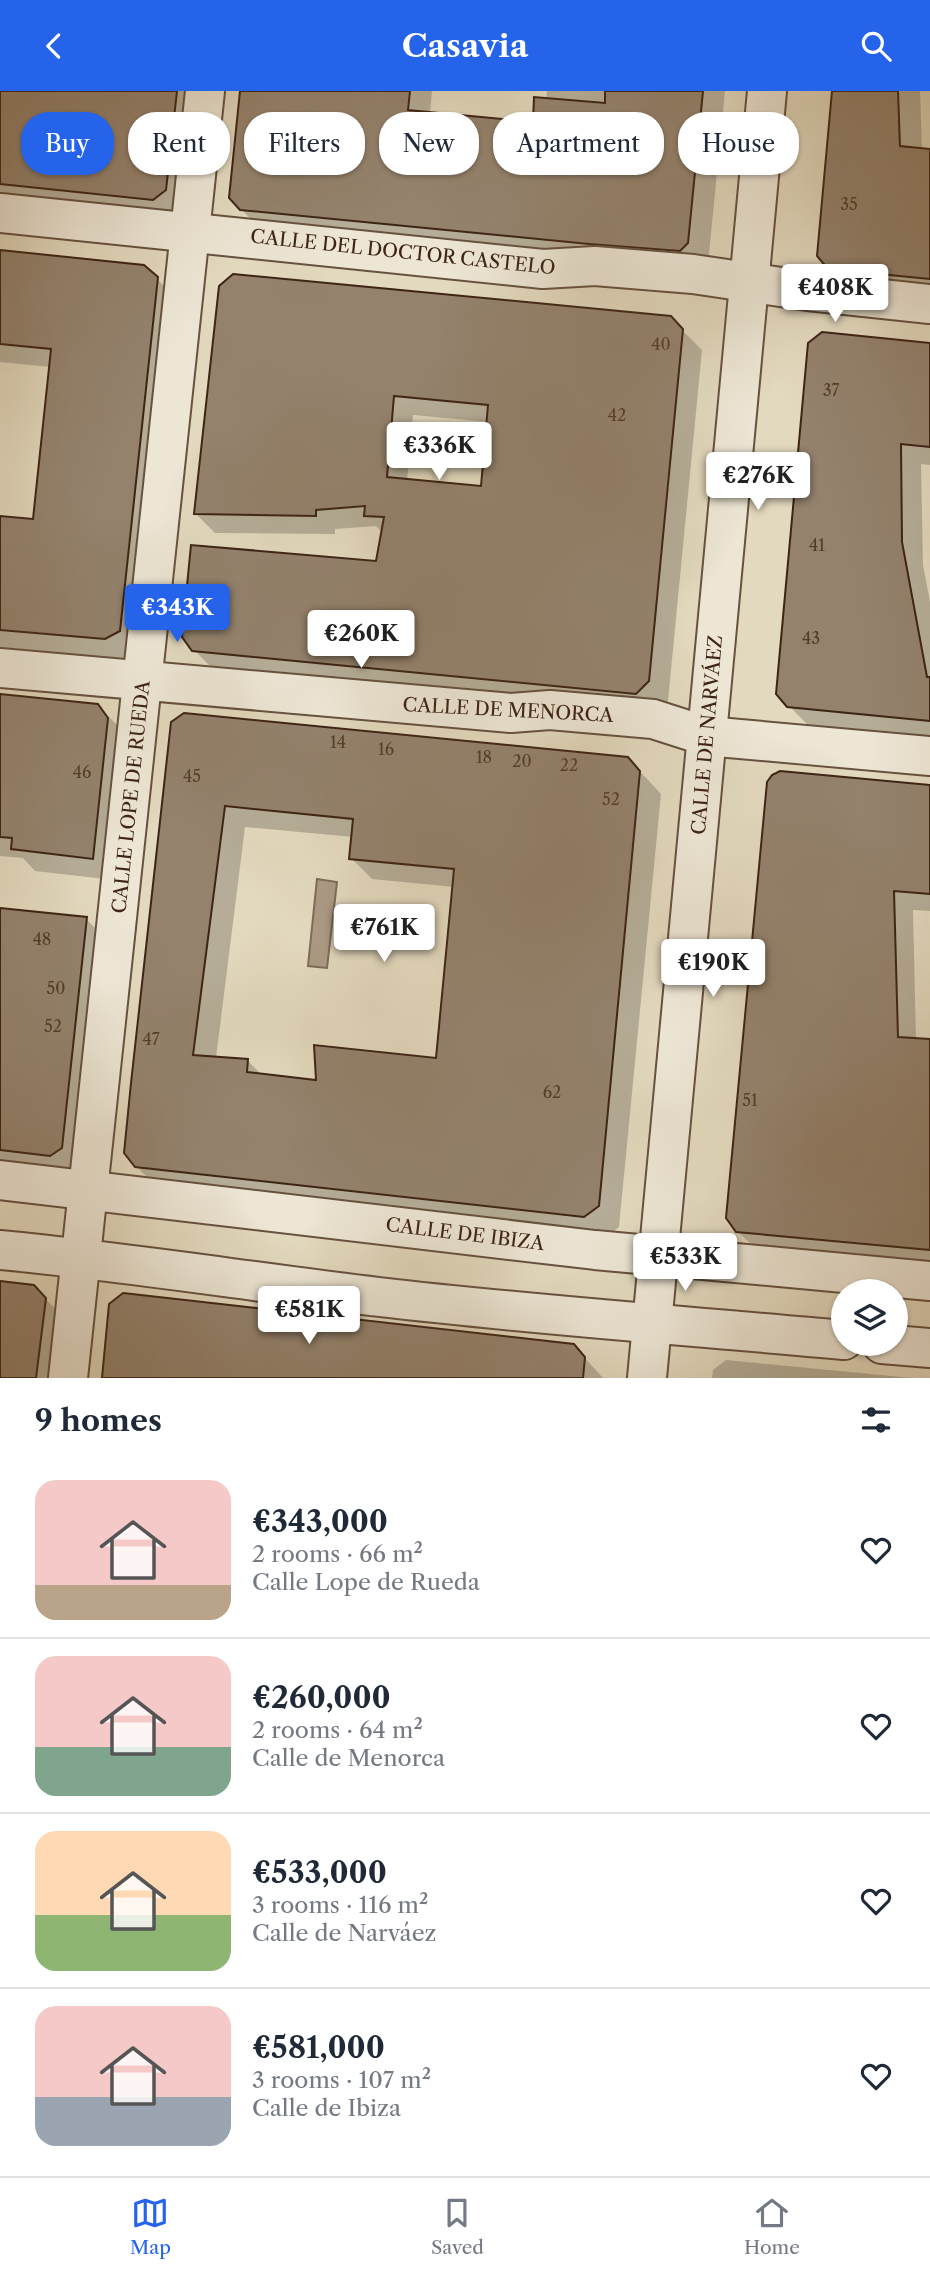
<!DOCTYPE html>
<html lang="en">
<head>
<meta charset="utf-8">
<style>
	body { margin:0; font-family:"Libre Caslon Text",serif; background:#f6f6f7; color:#1f2937; height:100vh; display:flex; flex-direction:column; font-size:26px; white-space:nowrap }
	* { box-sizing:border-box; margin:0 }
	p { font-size:23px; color:#747a83 }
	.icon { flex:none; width:38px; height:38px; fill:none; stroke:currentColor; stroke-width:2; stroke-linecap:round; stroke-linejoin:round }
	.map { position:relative; height:1287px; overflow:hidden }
	.drawer { display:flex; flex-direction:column; background:#fff; flex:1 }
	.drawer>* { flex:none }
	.top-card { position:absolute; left:21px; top:21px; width:889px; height:63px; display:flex; gap:14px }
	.tools { position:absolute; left:831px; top:1188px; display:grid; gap:14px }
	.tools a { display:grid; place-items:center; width:77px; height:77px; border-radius:50%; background:#fff; box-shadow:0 2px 5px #0004; font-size:35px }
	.price { position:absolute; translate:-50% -60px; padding:0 16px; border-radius:7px; background:#fff; color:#222; font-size:23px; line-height:46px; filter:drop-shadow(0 2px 4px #0008) }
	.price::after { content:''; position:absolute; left:50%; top:42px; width:21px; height:16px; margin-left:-10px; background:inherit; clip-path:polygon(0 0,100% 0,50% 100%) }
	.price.current { background:#2563eb; color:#fff }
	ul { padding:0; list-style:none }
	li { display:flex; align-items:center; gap:21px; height:175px; padding:0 35px }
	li+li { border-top:2px solid #e0e1e3 }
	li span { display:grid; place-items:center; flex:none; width:196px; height:140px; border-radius:21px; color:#555 }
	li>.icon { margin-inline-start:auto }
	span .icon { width:84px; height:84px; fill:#fffc; stroke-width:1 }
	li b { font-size:30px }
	h2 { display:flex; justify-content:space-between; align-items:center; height:84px; padding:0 35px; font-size:30px }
	.chip { padding:0 24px; border-radius:28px; background:#fff; box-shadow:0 2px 5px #0004; font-size:24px; line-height:63px }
	.chip.current { background:#2563eb; color:#fff }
	header { display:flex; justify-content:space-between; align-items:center; height:91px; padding:0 35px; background:#2563eb; color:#fff; font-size:32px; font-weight:800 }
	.dock { display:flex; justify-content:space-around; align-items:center; height:98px; border-top:2px solid #e0e1e3; background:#fff; font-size:19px; color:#747a83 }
	.dock a { display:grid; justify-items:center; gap:4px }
	.dock .current { color:#2563eb }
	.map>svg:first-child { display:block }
	.water { fill:#ab9b85; stroke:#7f6b58; stroke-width:2 }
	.shadow { fill:#0003; fill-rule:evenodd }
	.building { fill:#94826d; stroke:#3e2415; stroke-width:2; fill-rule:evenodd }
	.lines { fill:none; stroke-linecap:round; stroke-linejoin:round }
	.minor-casing { stroke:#67513f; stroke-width:42 }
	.minor { stroke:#ede6d5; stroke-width:38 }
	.labels { text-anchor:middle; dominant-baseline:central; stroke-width:5; stroke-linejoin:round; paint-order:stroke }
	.number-label { font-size:16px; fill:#543c2b }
	.street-label { font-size:19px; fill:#3e2415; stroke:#ede6d5 }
</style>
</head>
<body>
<header><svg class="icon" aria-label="back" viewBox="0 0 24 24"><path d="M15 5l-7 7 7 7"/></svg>Casavia<svg class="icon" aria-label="search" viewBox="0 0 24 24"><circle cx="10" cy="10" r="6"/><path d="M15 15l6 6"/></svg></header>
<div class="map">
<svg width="930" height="1287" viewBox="0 0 930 1287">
	<rect width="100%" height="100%" fill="#e3d9be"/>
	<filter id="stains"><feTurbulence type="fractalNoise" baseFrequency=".00286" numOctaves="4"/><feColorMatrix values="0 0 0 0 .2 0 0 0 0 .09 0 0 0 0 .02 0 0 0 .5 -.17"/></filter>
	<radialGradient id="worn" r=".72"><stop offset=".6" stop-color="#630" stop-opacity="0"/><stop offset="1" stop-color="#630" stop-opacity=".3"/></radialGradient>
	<path class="water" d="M317 788 337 791 327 877 308 875Z"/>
	<g class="shadow">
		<path d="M0 0H199L175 129 0 111Z"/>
		<path d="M242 0H432L430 23 535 33 546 9 547 0H725L708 173 262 139 241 118Z"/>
		<path d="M834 0H920L922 59 930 60V208L853 200 829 176Z"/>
		<path d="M0 161 156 187 178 209 127 569 0 557V426L34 430 51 276 0 271Z"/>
		<path d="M221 196 670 227 702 259 668 610 656 621 214 579 194 559 377 472 383 442 376 435 335 438V443L215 442 196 423ZM413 324 489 331 483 396 407 390Z"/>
		<path d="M930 254V374L921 373 923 474 930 511V649L811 637 789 615Z"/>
		<path d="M0 606 97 614 120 637 114 789 35 780 23 767 0 765Z"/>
		<path d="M173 632 628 668 649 690 661 703 619 1136 606 1147 158 1097 136 1075ZM245 736 353 746 351 767 372 788 454 796 438 969 318 991 262 984 248 970 216 967Z"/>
		<path d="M930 696V820L913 819 916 949 930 950V1176L758 1160 737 1140Z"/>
		<path d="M0 819 86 828 108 850 83 1079 0 1078Z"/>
		<path d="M0 1191 33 1195 66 1229 59 1287H0Z"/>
		<path d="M573 1254 603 1287H103Z"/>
		<path d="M726 1269 912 1287H712L713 1279Z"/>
	</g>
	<g class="building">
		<path d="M0 0H177L166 99 153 109 0 93Z"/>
		<path d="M240 0H410L408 19 533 31 534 6 605 12V0H703L688 152 680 160 589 153 240 119 229 107Z"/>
		<path d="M832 0H898L900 55 930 58V188L828 178 817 165Z"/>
		<path d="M0 159 144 174 158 186 120 540 105 548 0 539V425L33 428 51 258 0 253Z"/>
		<path d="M233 183 671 225 683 238 649 590 636 603 192 560 182 546 191 454 376 470 384 426 364 425 365 415 316 419V425L194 423 219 195ZM394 305 488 314 481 395 387 386Z"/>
		<path d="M822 241 930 252V356L901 353 902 451 927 586H930V630L787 616 776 603 808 252Z"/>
		<path d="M0 603 98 613 108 627 93 768 11 758 12 747 0 746Z"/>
		<path d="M184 622 628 666 640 680 599 1115 584 1126 135 1076 124 1062 131 992 171 631ZM225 715 353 728 349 768 454 778 436 967 314 954 316 989 247 981 248 968 193 964Z"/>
		<path d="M780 680 930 694V803L894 800 898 946 930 948V1159L736 1141 726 1127 767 691 772 684Z"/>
		<path d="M0 817 87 826 62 1057 50 1065 0 1059Z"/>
		<path d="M0 1190 34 1194 46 1207 36 1287H0Z"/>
		<path d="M123 1202 574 1253 585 1266 583 1287H102L109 1213Z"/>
	</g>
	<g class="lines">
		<defs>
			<g id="minor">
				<path d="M0 122 543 178 595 175 693 183 808 200 930 213"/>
				<path d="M0 577 511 622 550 619 653 628 706 645 930 665"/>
				<path d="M0 1089 595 1159 930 1190"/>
				<path d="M0 1159C127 1171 252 1191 379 1206 533 1224 689 1235 844 1249"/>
				<path d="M882 1253 930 1257"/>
				<path d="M68 1287 205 0"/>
				<path d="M647 1287 767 0"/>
			</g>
		</defs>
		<use href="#minor" class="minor-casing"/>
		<use href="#minor" class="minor"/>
	</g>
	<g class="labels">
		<g class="number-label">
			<text x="849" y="113">35</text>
			<text x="661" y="253">40</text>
			<text x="831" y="299">37</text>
			<text x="617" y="324">42</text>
			<text x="817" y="454">41</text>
			<text x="811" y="547">43</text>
			<text x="338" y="651">14</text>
			<text x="386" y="658">16</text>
			<text x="484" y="666">18</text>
			<text x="522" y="670">20</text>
			<text x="569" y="674">22</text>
			<text x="82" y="681">46</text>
			<text x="192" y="685">45</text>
			<text x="611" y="708">52</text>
			<text x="42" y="848">48</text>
			<text x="56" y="897">50</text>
			<text x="53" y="935">52</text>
			<text x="151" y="948">47</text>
			<text x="552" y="1001">62</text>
			<text x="750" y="1009">51</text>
		</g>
		<g class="street-label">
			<text transform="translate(403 161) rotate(6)">CALLE DEL DOCTOR CASTELO</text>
			<text transform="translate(508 619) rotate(3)">CALLE DE MENORCA</text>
			<text transform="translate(707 644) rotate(-85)">CALLE DE NARVÁEZ</text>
			<text transform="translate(131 706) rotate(-84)">CALLE LOPE DE RUEDA</text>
			<text transform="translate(465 1143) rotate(7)">CALLE DE IBIZA</text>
		</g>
	</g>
	<rect width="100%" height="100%" filter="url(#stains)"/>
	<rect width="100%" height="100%" fill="url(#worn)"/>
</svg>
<div class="tools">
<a><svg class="icon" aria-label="layers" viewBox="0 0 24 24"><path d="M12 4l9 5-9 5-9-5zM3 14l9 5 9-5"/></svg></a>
</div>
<b class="price" style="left:835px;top:233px">€408K</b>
<b class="price" style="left:439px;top:391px">€336K</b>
<b class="price" style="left:758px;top:421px">€276K</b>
<b class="price current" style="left:177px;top:553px">€343K</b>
<b class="price" style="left:361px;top:579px">€260K</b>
<b class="price" style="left:384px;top:873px">€761K</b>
<b class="price" style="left:713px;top:908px">€190K</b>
<b class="price" style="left:685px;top:1202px">€533K</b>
<b class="price" style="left:309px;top:1255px">€581K</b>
<div class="top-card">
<a class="chip current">Buy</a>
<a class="chip">Rent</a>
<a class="chip">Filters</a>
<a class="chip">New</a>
<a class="chip">Apartment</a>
<a class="chip">House</a>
</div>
</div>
<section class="drawer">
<h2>9 homes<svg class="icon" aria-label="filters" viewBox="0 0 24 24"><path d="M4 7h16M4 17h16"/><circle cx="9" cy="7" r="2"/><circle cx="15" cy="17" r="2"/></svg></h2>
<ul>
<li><span style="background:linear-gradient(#f6c9c9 75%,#b9a48a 0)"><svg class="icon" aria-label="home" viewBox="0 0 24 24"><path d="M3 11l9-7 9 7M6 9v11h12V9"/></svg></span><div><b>€343,000</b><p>2 rooms · 66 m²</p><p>Calle Lope de Rueda</p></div><svg class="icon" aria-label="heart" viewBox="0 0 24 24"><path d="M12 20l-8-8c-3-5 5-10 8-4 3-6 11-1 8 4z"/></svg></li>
<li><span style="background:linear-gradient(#f6c9c9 65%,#7fa58c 0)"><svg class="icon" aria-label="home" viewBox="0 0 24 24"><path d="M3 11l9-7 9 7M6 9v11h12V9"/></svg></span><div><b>€260,000</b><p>2 rooms · 64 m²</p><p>Calle de Menorca</p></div><svg class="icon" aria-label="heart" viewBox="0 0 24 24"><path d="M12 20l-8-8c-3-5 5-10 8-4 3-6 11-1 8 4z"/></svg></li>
<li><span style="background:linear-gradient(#ffd9b3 60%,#8fb573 0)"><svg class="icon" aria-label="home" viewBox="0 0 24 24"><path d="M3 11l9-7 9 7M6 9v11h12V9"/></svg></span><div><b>€533,000</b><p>3 rooms · 116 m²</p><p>Calle de Narváez</p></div><svg class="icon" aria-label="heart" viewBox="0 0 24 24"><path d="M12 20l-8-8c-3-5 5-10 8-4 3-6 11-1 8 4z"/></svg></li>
<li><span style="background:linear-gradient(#f6c9c9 65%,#9aa5b1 0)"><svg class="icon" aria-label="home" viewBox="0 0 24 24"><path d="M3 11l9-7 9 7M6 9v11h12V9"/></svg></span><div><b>€581,000</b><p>3 rooms · 107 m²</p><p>Calle de Ibiza</p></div><svg class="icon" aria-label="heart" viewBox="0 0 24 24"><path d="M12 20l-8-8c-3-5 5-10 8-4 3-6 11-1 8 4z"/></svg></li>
</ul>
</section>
<nav class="dock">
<a class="current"><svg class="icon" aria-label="map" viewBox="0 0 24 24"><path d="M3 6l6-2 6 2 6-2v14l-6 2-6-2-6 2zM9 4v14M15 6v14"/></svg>Map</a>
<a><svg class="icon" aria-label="saved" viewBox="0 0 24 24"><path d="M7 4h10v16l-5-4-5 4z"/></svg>Saved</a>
<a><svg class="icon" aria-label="home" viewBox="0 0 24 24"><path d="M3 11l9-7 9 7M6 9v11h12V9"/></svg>Home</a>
</nav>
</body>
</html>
